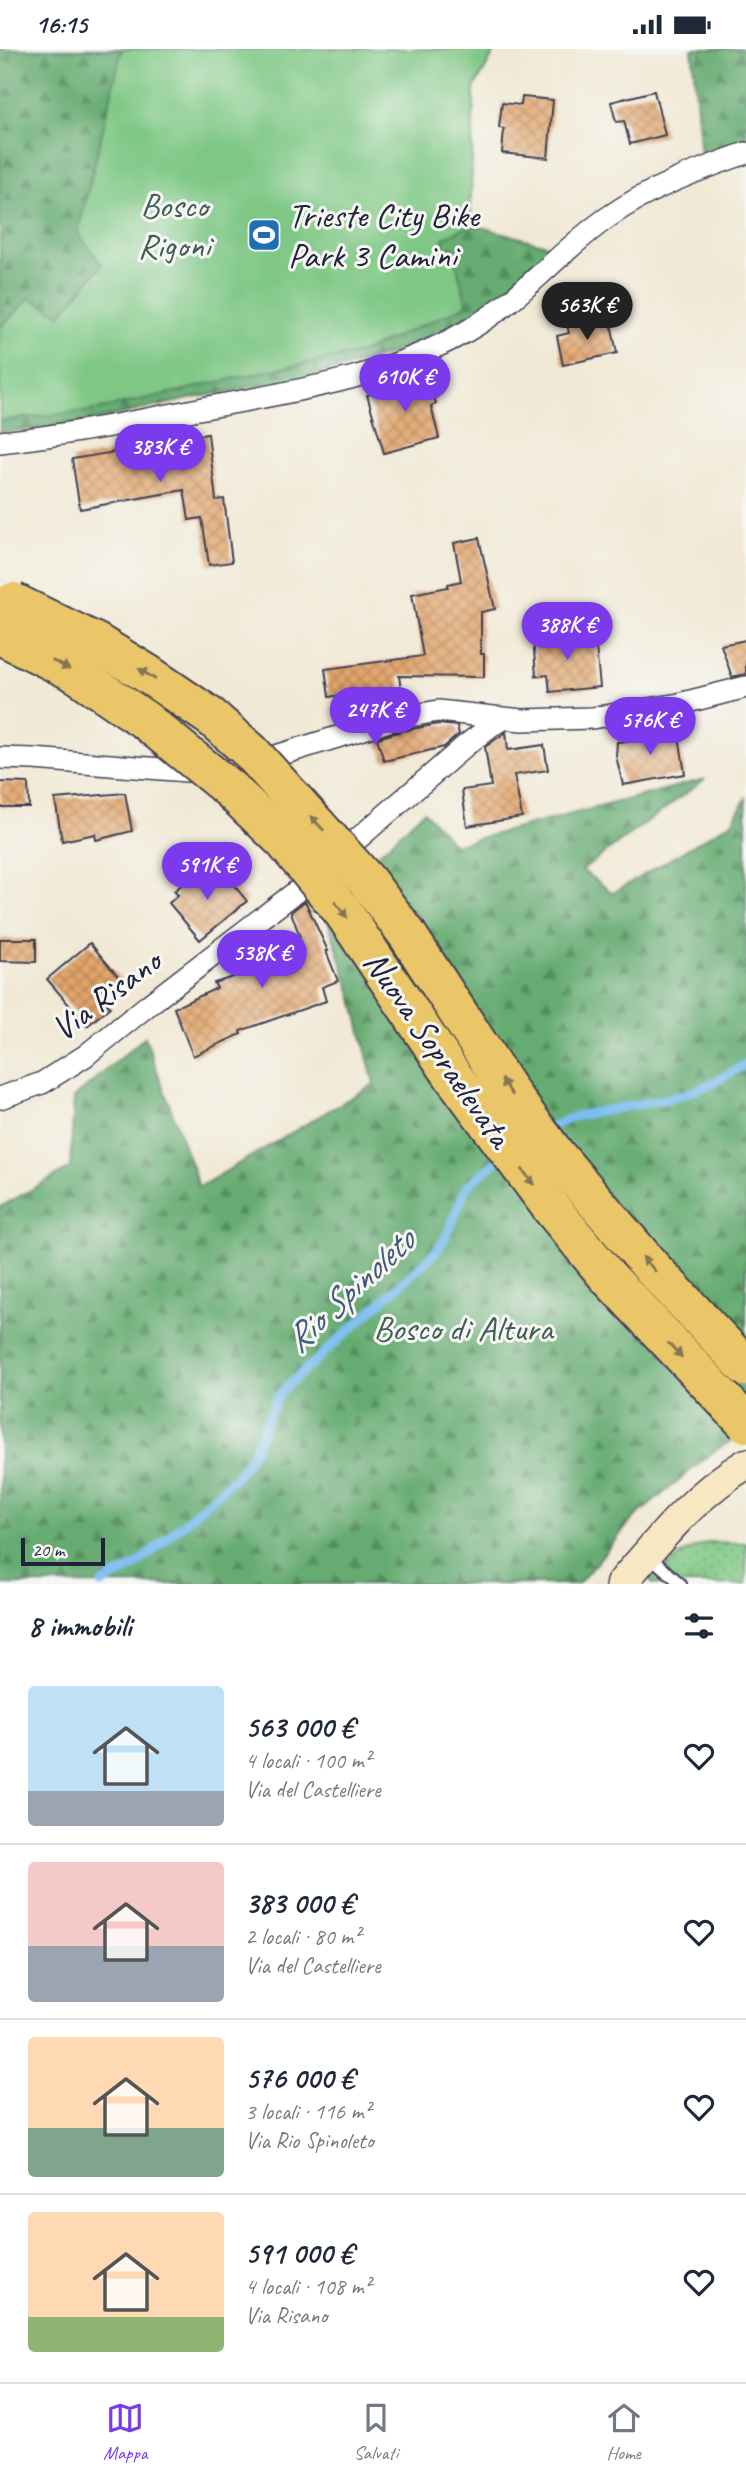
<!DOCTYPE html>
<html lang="it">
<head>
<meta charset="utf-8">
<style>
	body { margin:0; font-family:Caveat,sans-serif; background:#f2f2f3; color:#1f2937; height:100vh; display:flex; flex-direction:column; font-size:26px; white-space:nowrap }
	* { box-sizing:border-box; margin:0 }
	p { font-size:23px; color:#747a83 }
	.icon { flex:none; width:38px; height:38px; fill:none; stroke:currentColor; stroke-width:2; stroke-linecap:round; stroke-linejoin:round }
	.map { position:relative; height:1535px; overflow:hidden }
	.details { display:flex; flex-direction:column; background:#fff; flex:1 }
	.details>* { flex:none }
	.scale { position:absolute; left:21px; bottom:18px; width:84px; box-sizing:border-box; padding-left:7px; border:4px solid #22223b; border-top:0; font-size:19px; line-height:24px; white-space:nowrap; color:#22223b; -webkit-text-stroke:5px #f6f6f2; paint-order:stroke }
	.price { position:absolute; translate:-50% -60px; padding:0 16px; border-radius:24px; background:#7c3aed; color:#fff; font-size:23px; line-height:46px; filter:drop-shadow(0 2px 4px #0008) }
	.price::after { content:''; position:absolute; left:50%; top:42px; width:21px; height:16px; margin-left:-10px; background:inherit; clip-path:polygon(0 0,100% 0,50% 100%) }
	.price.selected { background:#222; color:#fff }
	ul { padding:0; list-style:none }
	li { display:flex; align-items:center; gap:21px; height:175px; padding:0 28px }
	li+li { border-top:2px solid #e0e1e3 }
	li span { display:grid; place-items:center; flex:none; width:196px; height:140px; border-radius:7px; color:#555 }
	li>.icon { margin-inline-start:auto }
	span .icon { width:84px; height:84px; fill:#fffc; stroke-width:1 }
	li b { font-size:30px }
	h2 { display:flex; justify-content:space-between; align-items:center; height:84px; padding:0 28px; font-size:30px }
	.status { display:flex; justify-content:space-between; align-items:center; height:49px; padding:0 35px; background:#fff; direction:ltr }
	.status svg { height:19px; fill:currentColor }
	.dock { display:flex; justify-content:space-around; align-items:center; height:98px; border-top:2px solid #e0e1e3; background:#fff; font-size:19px; color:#747a83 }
	.dock a { display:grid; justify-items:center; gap:4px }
	.dock .selected { color:#7c3aed }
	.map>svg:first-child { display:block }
	.grass { fill:url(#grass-dots); stroke:#507460; stroke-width:2 }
	.forest { fill:url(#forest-firs); stroke:#446756; stroke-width:2 }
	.park { fill:#7ec784; stroke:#507460; stroke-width:2 }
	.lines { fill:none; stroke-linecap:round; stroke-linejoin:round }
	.stream { stroke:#7bbdf1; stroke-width:9 }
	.building { fill:url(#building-cross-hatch) }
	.lane-casing { stroke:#414052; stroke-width:14 }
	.street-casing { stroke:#414052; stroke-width:24 }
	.secondary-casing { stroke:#414052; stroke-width:33 }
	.lane { stroke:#fff; stroke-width:10 }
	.street { stroke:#fff; stroke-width:21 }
	.secondary { stroke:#f7e8c3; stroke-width:30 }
	.highway-bridge-casing { stroke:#414052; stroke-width:42; stroke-linecap:butt }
	.highway-bridge { stroke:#eac669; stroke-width:38 }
	.oneway { fill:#867452 }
	.labels { text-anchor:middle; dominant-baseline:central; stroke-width:6; stroke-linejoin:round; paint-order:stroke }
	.park-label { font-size:35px; fill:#425c55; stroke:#f6f6f2 }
	.poi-label { font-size:35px; fill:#22223b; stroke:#f6f6f2; text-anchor:start }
	.street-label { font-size:35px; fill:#22223b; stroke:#f6f6f2 }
	.water-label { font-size:37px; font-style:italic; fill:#41587b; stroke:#f6f6f2 }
</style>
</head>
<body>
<div class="status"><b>16:15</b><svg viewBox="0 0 49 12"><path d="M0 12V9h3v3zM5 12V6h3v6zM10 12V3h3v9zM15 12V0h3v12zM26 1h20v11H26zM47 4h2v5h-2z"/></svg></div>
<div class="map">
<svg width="746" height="1535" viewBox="0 0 746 1535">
	<defs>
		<pattern id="grass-dots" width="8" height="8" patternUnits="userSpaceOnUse" patternTransform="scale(1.75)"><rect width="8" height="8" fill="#7ec784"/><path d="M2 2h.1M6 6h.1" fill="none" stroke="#67a16d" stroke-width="1.8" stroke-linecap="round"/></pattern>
		<pattern id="forest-firs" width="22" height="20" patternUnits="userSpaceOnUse" patternTransform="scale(1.75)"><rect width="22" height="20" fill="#66ac72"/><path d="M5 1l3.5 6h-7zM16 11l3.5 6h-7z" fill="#548c5f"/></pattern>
		<pattern id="building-cross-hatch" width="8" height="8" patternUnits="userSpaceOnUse" patternTransform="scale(1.75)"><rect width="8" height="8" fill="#e2a469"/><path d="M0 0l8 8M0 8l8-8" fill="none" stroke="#b78558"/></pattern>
	</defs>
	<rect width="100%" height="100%" fill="#f6f6f2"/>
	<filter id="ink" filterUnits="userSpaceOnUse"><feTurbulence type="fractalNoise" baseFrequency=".0143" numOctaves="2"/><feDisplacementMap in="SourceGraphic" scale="14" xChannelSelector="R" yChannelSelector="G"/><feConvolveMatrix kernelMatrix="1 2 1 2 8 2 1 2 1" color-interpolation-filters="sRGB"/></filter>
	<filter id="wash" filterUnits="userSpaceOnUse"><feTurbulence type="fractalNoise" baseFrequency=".00686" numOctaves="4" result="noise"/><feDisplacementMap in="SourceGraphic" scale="28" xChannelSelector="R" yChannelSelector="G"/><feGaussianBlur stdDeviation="1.57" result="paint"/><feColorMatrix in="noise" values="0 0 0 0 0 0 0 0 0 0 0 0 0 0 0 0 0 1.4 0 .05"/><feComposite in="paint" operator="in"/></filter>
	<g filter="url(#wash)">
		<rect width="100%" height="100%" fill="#f1e9d5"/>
		<path class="grass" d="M708 1493 746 1494V1535H653L650 1532 685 1503Z"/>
		<g class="forest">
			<path d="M0 0H496L474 39 470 175 554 198 497 247 477 262 419 293 381 308 313 327 194 349 87 373 0 384Z"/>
			<path d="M692 0H746V95L701 109Z"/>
			<path d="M705 730 582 821 613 844 732 773 746 749V1385L715 1401 634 1469 578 1535H0V1158L70 1119 74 1049 145 988 199 1138 374 1035 351 942 323 857 424 762 454 796Z"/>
		</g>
		<path class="park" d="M122 0H496L474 39 470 176 443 189 444 202 455 210 467 256 361 304 271 321 96 361 0 372V279L30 249 60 266 102 216 78 184Z"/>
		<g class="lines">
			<g class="stream">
				<path d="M546 1080 575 1067 668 1050 685 1045 709 1036 746 1015"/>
				<path d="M102 1535 137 1516 239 1425 254 1401 275 1353 284 1340 429 1210 441 1196 450 1179 466 1138 502 1108"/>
			</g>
		</g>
		<g id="blocks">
			<g class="building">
				<path d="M654 42 665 86 630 95 624 72 616 73 611 53Z"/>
				<path d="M522 48 553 51 548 109 502 104 504 80 499 79 502 54 521 56Z"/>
				<path d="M601 269 603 277 611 275 617 304 563 316 557 287 569 284 567 276Z"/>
				<path d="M427 325 436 355 431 357 439 389 384 404 367 346 400 337 399 333Z"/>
				<path d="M208 385 216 451 224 450 232 513 209 516 202 469 189 471 184 441 80 460 72 410 157 396 179 392V389Z"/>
				<path d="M479 489 495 560 481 563V605H484V628L399 627 402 647 347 655 346 645 329 648 325 620 423 607 412 545 448 538V535L461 532 454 494Z"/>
				<path d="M580 585 581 589 595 588 600 638 550 643 548 626 536 627 533 589Z"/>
				<path d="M746 591V625L732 628 721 596Z"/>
				<path d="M438 675 457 677 459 685 444 698 384 712 377 689 402 682Z"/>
				<path d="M678 680 685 725 623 736 616 707 617 693 630 692 631 689Z"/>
				<path d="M506 683 508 701 544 696 548 721 514 726 522 768 467 777 462 741 491 737 485 698Z"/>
				<path d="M0 733 28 734 29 758H0Z"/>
				<path d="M125 744 132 782 96 791 95 785 62 792 55 750Z"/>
				<path d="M204 818 214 830 223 823 247 852 200 891 169 854 178 846 174 842Z"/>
				<path d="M305 852 328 902H326L338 932 322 938 326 952 240 982 241 985 193 1007 174 959 217 939 214 934 277 914 272 896 300 888 291 863Z"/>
				<path d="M0 890H36V913L0 912Z"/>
				<path d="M90 894 121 931 101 948 110 958 87 977 47 930Z"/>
			</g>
		</g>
	</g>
	<g filter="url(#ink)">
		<use href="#blocks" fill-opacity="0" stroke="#414052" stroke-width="2"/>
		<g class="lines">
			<defs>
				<path id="lane" d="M649 1507 681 1535"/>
				<g id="street">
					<path d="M0 393C67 386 133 373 199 360 294 342 381 331 467 282 520 252 558 203 607 169 649 139 698 121 746 104"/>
					<path d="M0 709 33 710 187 722H227L399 669 438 662 522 671 592 669 679 655 746 638"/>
					<path d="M0 1049 42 1034 85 1007 147 957 301 839 465 697 492 676 504 670"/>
				</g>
				<path id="secondary" d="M621 1535C659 1491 695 1445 746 1415"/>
			</defs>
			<use href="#lane" class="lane-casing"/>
			<use href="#street" class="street-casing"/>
			<use href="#secondary" class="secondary-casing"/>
			<use href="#lane" class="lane"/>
			<use href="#street" class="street"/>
			<use href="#secondary" class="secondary"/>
			<defs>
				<g id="highway-bridge">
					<path d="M13 553 95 593 146 624 211 668 251 703 367 832 407 885 512 1047 556 1106 653 1220 746 1318"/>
					<path d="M0 586 76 624 146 672 232 742 284 792 343 863 453 1027 552 1160 608 1228 746 1374"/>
				</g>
			</defs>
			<use href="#highway-bridge" class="highway-bridge-casing"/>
			<use href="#highway-bridge" class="highway-bridge"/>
		</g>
		<defs><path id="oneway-solid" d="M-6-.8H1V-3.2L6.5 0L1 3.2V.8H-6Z" transform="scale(1.75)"/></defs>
		<g class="oneway">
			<use href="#oneway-solid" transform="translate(61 616) rotate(27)"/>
			<use href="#oneway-solid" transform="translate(147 625) rotate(-147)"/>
			<use href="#oneway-solid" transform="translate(317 774) rotate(-133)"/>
			<use href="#oneway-solid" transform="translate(341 861) rotate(52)"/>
			<use href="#oneway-solid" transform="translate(507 1038) rotate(-124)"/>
			<use href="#oneway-solid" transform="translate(528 1128) rotate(53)"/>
			<use href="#oneway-solid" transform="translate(649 1215) rotate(-131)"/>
			<use href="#oneway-solid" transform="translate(675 1301) rotate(46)"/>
		</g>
	</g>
	<defs>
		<symbol id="stadium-square" viewBox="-11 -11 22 22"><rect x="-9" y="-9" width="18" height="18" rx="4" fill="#1f6fb2" stroke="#f6f6f2"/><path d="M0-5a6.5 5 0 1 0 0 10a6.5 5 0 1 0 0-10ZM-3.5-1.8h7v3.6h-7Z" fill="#fff"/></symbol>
	</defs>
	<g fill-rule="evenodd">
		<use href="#stadium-square" x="245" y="167" width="38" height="38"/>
	</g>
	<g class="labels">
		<g class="park-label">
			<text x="174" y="156">Bosco<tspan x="174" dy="40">Rigoni</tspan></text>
			<text x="463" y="1279">Bosco di Altura</text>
		</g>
		<g class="poi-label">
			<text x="288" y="166">Trieste City Bike<tspan x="288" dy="40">Park 3 Camini</tspan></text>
		</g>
		<g class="street-label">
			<text transform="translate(106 946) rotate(-37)">Via Risano</text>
			<text transform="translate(438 1000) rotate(55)">Nuova Sopraelevata</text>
		</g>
		<g class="water-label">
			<text transform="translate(349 1241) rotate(-43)">Rio Spinoleto</text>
		</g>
	</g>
</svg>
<div class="scale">20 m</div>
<b class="price selected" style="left:587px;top:293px">563K €</b>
<b class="price" style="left:405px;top:365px">610K €</b>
<b class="price" style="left:160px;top:435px">383K €</b>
<b class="price" style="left:567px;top:613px">388K €</b>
<b class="price" style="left:375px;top:698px">247K €</b>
<b class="price" style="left:650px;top:708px">576K €</b>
<b class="price" style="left:207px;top:853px">591K €</b>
<b class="price" style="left:262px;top:941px">538K €</b>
</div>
<section class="details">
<h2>8 immobili<svg class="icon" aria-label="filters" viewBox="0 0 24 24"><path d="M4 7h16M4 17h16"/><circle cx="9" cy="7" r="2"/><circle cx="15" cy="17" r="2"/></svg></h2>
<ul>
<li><span style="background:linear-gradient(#bfe0f5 75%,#9aa5b1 0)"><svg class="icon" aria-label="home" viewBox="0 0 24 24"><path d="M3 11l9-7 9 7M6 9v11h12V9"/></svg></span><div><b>563 000 €</b><p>4 locali · 100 m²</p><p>Via del Castelliere</p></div><svg class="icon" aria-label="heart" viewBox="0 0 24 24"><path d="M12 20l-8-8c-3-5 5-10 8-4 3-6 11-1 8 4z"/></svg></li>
<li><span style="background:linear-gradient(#f6c9c9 60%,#9aa5b1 0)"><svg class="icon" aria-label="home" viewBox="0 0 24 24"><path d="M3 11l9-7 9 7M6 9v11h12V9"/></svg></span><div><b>383 000 €</b><p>2 locali · 80 m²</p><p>Via del Castelliere</p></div><svg class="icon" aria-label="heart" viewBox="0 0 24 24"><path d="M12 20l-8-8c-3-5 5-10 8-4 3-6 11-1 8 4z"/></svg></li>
<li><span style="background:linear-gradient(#ffd9b3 65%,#7fa58c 0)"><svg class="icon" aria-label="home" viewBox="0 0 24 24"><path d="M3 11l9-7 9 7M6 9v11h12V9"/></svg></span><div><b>576 000 €</b><p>3 locali · 116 m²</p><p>Via Rio Spinoleto</p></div><svg class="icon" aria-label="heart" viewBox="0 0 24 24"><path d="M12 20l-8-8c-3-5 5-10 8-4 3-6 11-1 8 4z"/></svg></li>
<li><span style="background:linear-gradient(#ffd9b3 75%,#8fb573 0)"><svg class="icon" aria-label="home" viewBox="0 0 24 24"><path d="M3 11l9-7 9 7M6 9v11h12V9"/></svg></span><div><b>591 000 €</b><p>4 locali · 108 m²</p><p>Via Risano</p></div><svg class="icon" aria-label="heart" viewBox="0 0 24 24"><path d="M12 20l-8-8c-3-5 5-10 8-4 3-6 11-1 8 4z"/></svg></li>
</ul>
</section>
<nav class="dock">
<a class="selected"><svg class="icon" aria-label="map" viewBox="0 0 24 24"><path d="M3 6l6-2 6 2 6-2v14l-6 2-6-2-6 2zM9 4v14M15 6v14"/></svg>Mappa</a>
<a><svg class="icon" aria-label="saved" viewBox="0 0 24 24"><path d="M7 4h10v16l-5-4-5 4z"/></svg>Salvati</a>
<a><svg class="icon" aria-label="home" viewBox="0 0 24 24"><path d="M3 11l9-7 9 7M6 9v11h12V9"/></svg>Home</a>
</nav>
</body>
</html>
